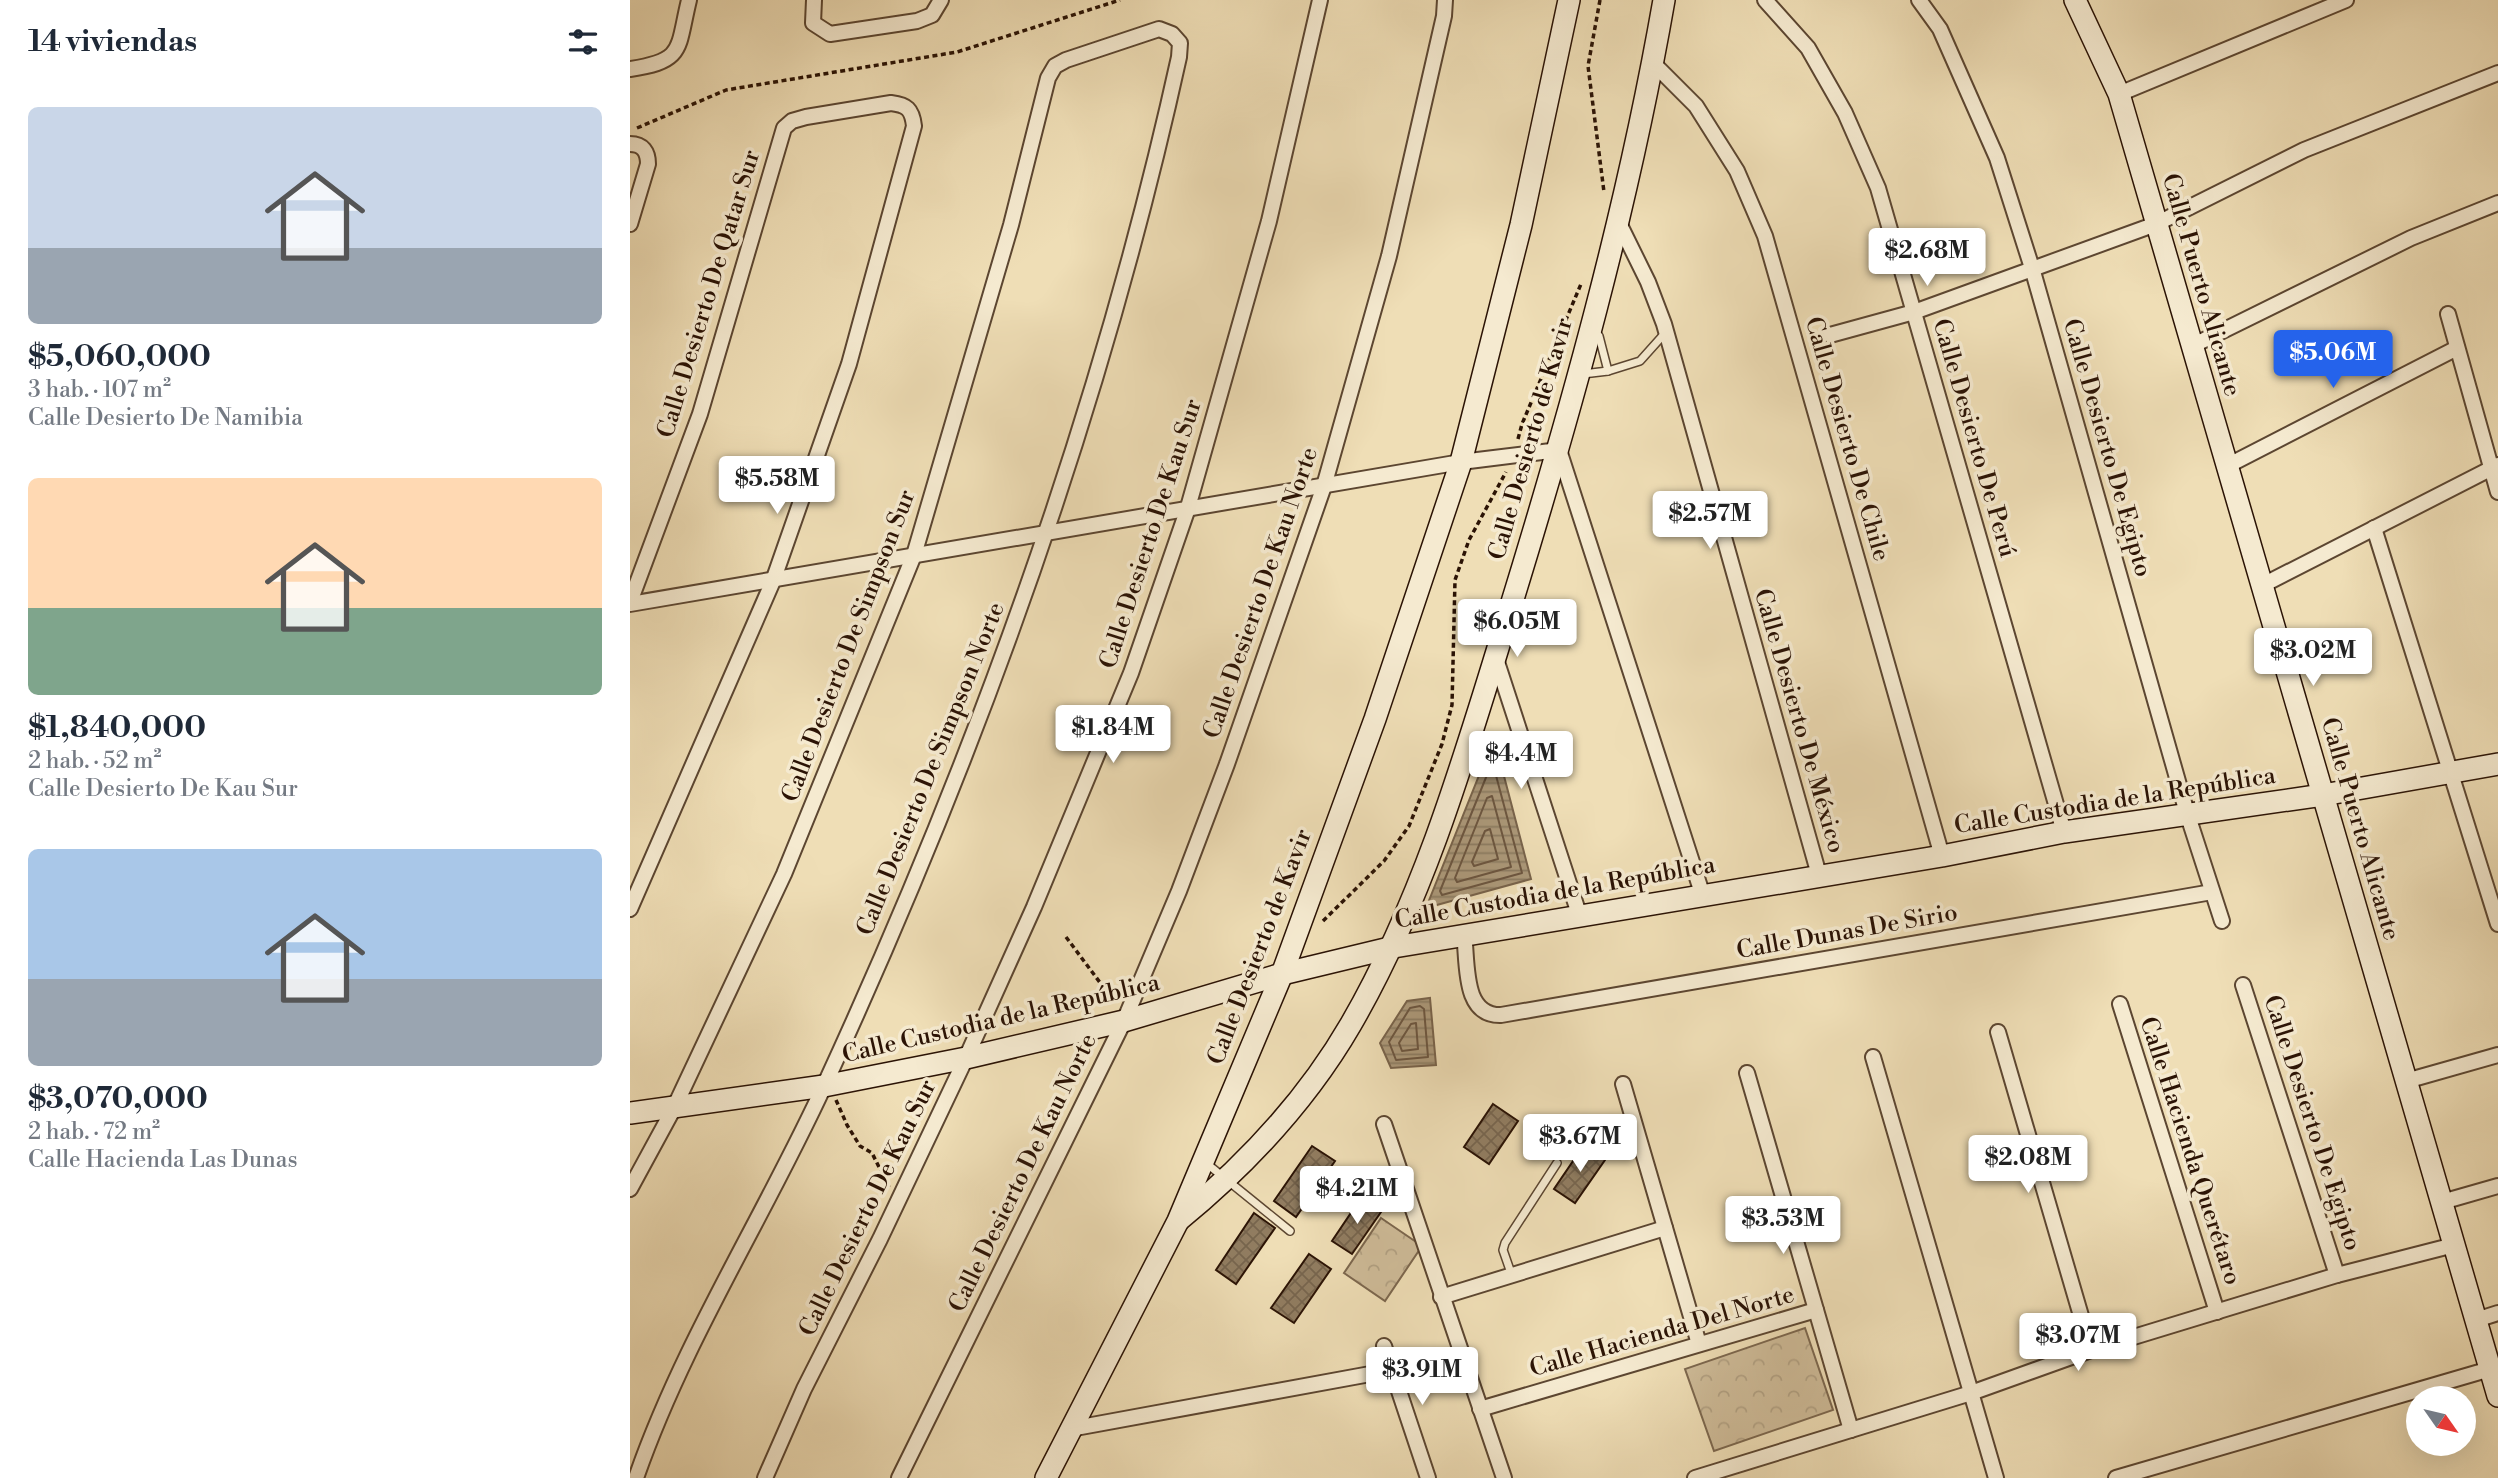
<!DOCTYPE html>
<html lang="es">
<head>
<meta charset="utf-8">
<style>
	body { margin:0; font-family:"Libre Bodoni",serif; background:#f2f2f3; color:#1f2937; height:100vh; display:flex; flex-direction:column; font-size:26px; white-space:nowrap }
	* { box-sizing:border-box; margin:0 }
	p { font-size:23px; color:#747a83 }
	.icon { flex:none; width:38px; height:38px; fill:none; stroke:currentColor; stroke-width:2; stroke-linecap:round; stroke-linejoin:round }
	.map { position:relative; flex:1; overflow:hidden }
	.side { display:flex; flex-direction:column; background:#fff; width:630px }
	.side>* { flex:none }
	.needle { width:46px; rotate:124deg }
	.controls { position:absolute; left:1776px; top:1386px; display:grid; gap:14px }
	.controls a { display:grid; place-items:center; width:70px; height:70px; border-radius:50%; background:#fff; box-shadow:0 7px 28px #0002; font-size:35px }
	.price { position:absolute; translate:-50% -60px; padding:0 16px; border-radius:7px; background:#fff; color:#222; font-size:23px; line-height:46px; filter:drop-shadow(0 2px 4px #0008) }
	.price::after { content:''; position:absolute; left:50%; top:42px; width:21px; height:16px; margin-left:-10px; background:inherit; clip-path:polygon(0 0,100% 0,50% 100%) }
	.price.current { background:#2563eb; color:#fff }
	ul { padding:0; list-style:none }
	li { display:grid; align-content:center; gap:14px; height:371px; padding:0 28px }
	li span { display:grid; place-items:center; height:217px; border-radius:10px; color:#555 }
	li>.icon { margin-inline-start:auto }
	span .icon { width:126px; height:126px; fill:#fffc; stroke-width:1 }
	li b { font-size:30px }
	h2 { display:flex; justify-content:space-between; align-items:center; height:84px; padding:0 28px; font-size:30px }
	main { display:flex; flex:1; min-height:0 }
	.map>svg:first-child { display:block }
	.park { fill:url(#park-crowns); stroke:#7c674e; stroke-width:2 }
	.water { fill:url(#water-rules); stroke:#78634b; stroke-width:2 }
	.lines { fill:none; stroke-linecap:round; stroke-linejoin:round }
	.shore { stroke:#6c5640; stroke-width:2 }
	.building { fill:url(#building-cross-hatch); stroke:#2b1305; stroke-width:2 }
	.lane-casing { stroke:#5c4631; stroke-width:10 }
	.street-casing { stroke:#5c4631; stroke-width:18 }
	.secondary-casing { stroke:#2b1305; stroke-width:24 }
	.path { stroke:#2b1305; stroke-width:3.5; stroke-dasharray:5 3.5; stroke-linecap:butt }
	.lane { stroke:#f5ead0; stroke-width:7 }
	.street { stroke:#f5ead0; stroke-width:14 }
	.secondary { stroke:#f5ead0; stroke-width:21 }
	.labels { text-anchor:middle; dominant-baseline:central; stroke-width:7; stroke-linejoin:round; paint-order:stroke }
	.street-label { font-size:24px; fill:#2b1305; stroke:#f5ead0 }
</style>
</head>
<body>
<main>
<section class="side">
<h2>14 viviendas<svg class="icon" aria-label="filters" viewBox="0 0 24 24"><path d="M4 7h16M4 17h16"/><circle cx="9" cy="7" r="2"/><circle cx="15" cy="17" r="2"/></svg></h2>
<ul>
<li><span style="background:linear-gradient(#c9d6e8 65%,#9aa5b1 0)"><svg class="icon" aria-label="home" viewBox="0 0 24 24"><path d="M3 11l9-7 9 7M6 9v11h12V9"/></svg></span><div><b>$5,060,000</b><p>3 hab. · 107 m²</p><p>Calle Desierto De Namibia</p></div></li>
<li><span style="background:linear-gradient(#ffd9b3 60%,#7fa58c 0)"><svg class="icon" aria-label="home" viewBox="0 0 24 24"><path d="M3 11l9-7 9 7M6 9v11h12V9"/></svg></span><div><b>$1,840,000</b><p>2 hab. · 52 m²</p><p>Calle Desierto De Kau Sur</p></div></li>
<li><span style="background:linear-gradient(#a9c7e8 60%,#9aa5b1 0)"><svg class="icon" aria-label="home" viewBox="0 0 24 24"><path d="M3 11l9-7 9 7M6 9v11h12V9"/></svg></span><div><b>$3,070,000</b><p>2 hab. · 72 m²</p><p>Calle Hacienda Las Dunas</p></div></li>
</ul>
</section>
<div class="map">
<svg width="1868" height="1478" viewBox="0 0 1868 1478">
	<defs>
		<pattern id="park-crowns" width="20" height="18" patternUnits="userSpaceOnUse" patternTransform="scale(1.75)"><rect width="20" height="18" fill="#cebb98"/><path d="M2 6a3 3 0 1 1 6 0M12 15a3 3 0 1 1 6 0" fill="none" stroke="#b1a082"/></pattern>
		<pattern id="water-rules" width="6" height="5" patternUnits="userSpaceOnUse" patternTransform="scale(1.75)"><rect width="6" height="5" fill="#ac997a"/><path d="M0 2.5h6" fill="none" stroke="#8c7c62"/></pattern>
		<pattern id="building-cross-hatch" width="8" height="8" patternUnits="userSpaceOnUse" patternTransform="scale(1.75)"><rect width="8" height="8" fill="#917d61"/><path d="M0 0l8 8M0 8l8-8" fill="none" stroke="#77654e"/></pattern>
	</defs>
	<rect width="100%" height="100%" fill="#efdeb6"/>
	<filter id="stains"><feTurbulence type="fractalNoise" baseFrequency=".00286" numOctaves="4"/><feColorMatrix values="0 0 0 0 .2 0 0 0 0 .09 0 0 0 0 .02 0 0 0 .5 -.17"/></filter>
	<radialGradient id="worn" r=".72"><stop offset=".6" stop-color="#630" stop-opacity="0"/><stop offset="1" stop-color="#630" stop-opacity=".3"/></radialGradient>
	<g class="park">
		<path d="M751 1218 792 1246 755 1301 714 1273Z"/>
		<path d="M1175 1328 1203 1410 1084 1451 1055 1369Z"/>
	</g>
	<g class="water">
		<path d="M864 738 901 879 796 908Z"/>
		<path d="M800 998 806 1065 761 1068 750 1043 777 1001Z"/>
	</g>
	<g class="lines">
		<g class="shore">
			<path d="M864 768 892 873 812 895 810 891 859 770Z"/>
			<path d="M862 796 881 867 827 882 825 878 857 798Z"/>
			<path d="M860 829 868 859 844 866 842 862 855 831Z"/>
			<path d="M790 1006 794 1009 798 1057 766 1060 759 1042 780 1008Z"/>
			<path d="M786 1023 788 1049 772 1051 769 1043 781 1024Z"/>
		</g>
	</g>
	<g class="building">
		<path d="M863 1104 888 1121 859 1164 834 1147Z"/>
		<path d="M954 1145 975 1160 945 1203 924 1189Z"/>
		<path d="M682 1146 705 1161 666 1217 644 1201Z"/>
		<path d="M731 1198 751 1212 722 1254 702 1241Z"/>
		<path d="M624 1213 645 1228 606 1284 586 1270Z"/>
		<path d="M679 1254 701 1269 664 1323 641 1308Z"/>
	</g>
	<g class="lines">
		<defs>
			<g id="lane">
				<path d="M978 371 1010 361 1036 332"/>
				<path d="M953 374 978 371 969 336 965 331"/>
				<path d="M576 1163 660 1231"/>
				<path d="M881 1273 873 1250 875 1243 927 1163"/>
			</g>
			<g id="street">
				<path d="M184 0 183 23 200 34 287 21 302 15 311 0"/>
				<path d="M1135 0 1178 48 1215 113 1248 188 1434 832"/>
				<path d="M1289 0 1310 29 1367 158 1402 268 1557 813 1592 921"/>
				<path d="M1023 63 1066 106 1107 171 1135 236 1312 856"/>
				<path d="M0 69C55 61 47 49 59 0"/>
				<path d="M1489 94 1716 0"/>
				<path d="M0 144C13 144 18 152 18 164L0 224"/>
				<path d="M988 221 1018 282 1034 324 1189 875"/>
				<path d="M1818 314 1868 492"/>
				<path d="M1200 335 1284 312 1526 224 1674 150 1868 73"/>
				<path d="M1562 346 1781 238 1868 203"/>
				<path d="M1597 466 1827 348"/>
				<path d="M1744 528 1868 924"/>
				<path d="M1631 586 1868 465"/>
				<path d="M0 602 70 414 154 128 162 121 176 117 261 103C277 105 282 109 284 126L219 364 143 581 0 909"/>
				<path d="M0 604 831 462 929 450 1072 893"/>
				<path d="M866 659 949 914"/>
				<path d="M834 934C838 963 832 1016 871 1015L1582 892"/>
				<path d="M1613 985 1707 1275"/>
				<path d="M1490 1004 1587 1312"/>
				<path d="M1368 1032 1461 1350"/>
				<path d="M1243 1057 1366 1478"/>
				<path d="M1117 1073 1221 1430"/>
				<path d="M1776 1081 1868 1055"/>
				<path d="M993 1084 1069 1344"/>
				<path d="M754 1124 874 1478"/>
				<path d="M0 1189 44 1108 154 874 284 555 381 225 418 78 425 66 436 60 529 29 542 34 550 43 549 57C471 412 347 754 195 1084 134 1217 54 1340 6 1478"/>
				<path d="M1812 1202 1868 1186"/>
				<path d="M811 1297 1035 1228"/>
				<path d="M1846 1320 1868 1313"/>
				<path d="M754 1346 798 1478"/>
				<path d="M850 1409 1186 1310"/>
				<path d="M440 1429 762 1370"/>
				<path d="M135 1478 174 1389 250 1239 336 1058 404 907 501 673 557 511 639 221 690 0"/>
				<path d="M269 1478 494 1021 549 891 597 764 694 486 759 256 814 16 815 0"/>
				<path d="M1065 1478 1341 1393 1461 1350 1707 1275 1824 1245"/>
				<path d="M1486 1478 1860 1369"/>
			</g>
			<g id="secondary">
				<path d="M1445 0 1489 94 1868 1396"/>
				<path d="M0 1113 194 1086 336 1058 494 1021 652 974 764 947 1312 856 1434 832 1693 795 1868 764"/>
				<path d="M549 1220C616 1165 677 1100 721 1024 795 896 836 752 879 612 941 411 998 207 1034 0"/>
				<path d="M416 1478 548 1221 652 974 745 719 831 462 891 225 939 0"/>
			</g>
		</defs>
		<use href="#lane" class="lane-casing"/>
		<use href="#street" class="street-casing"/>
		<use href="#secondary" class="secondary-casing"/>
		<g class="path">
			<path d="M970 0 958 66 974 192"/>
			<path d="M7 128 96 90 327 52 490 0"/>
			<path d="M888 439 892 424 951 284"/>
			<path d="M693 921 754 861 779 826 812 744 822 705 825 580 839 540 876 472"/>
			<path d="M436 937 480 996 487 1000"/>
			<path d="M206 1100 217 1125 230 1146 242 1153 259 1187"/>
		</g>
		<use href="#lane" class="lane"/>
		<use href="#street" class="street"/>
		<use href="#secondary" class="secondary"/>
	</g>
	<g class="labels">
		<g class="street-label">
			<text transform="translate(1571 285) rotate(74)">Calle Puerto Alicante</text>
			<text transform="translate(79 294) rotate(-73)">Calle Desierto De Qatar Sur</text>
			<text transform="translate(1344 438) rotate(74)">Calle Desierto De Perú</text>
			<text transform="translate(901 439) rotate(-74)">Calle Desierto de Kavir</text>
			<text transform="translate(1217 439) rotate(74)">Calle Desierto De Chile</text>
			<text transform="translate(1477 448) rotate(74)">Calle Desierto De Egipto</text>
			<text transform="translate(521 534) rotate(-72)">Calle Desierto De Kau Sur</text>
			<text transform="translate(631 593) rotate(-71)">Calle Desierto De Kau Norte</text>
			<text transform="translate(219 646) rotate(-69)">Calle Desierto De Simpson Sur</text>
			<text transform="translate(1169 721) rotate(74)">Calle Desierto De México</text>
			<text transform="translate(301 769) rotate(-68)">Calle Desierto De Simpson Norte</text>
			<text transform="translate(1485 801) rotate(-9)">Calle Custodia de la República</text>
			<text transform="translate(1730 829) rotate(74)">Calle Puerto Alicante</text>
			<text transform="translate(925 893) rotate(-10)">Calle Custodia de la República</text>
			<text transform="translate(1217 932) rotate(-10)">Calle Dunas De Sirio</text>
			<text transform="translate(630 947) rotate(-69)">Calle Desierto de Kavir</text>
			<text transform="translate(371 1019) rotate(-13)">Calle Custodia de la República</text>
			<text transform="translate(1682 1123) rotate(72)">Calle Desierto De Egipto</text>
			<text transform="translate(1560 1151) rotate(72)">Calle Hacienda Querétaro</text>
			<text transform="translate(393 1173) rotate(-64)">Calle Desierto De Kau Norte</text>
			<text transform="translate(238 1208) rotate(-64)">Calle Desierto De Kau Sur</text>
			<text transform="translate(1032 1332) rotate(-16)">Calle Hacienda Del Norte</text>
		</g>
	</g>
	<rect width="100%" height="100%" filter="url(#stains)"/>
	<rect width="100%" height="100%" fill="url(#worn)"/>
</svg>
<div class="controls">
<a><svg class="needle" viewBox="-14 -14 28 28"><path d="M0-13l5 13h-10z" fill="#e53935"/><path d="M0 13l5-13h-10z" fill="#747a83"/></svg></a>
</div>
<b class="price" style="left:1297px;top:288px">$2.68M</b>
<b class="price current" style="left:1703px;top:390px">$5.06M</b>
<b class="price" style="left:147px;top:516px">$5.58M</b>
<b class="price" style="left:1080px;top:551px">$2.57M</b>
<b class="price" style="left:887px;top:659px">$6.05M</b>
<b class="price" style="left:1683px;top:688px">$3.02M</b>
<b class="price" style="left:483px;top:765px">$1.84M</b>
<b class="price" style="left:891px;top:791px">$4.4M</b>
<b class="price" style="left:950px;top:1174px">$3.67M</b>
<b class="price" style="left:1398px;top:1195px">$2.08M</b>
<b class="price" style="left:727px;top:1226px">$4.21M</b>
<b class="price" style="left:1153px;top:1256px">$3.53M</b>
<b class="price" style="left:1448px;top:1373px">$3.07M</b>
<b class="price" style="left:792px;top:1407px">$3.91M</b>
</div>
</main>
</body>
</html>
